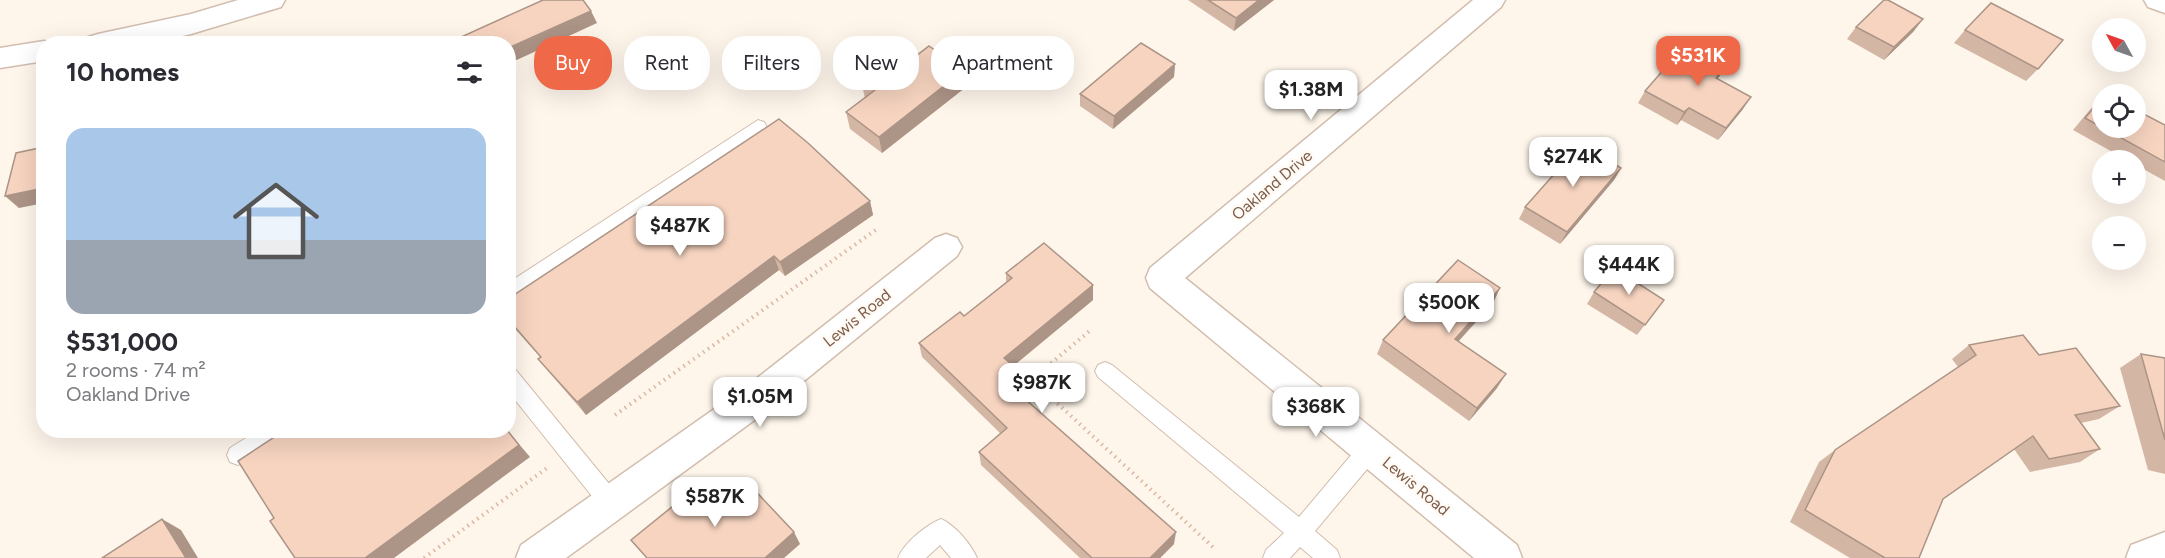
<!DOCTYPE html>
<html lang="en">
<head>
<meta charset="utf-8">
<style>
	body { margin:0; font-family:Figtree,sans-serif; background:#f7f7f7; color:#2b2b33; height:100vh; display:flex; flex-direction:column; font-size:22px; white-space:nowrap }
	* { box-sizing:border-box; margin:0 }
	p { font-size:20px; color:#7c7c81 }
	.icon { flex:none; width:33px; height:33px; fill:none; stroke:currentColor; stroke-width:2; stroke-linecap:round; stroke-linejoin:round }
	.map { position:relative; flex:1; overflow:hidden }
	.drawer { position:absolute; left:36px; top:36px; width:480px; height:402px; display:flex; flex-direction:column; background:#fff; border-radius:24px; box-shadow:0 6px 24px #0002 }
	.drawer>* { flex:none }
	.banner { position:absolute; left:534px; top:36px; width:570px; height:54px; display:flex; gap:12px }
	.needle { width:39px; rotate:310deg }
	.tools { position:absolute; left:2092px; top:18px; display:grid; gap:12px }
	.tools a { display:grid; place-items:center; width:54px; height:54px; border-radius:50%; background:#fff; box-shadow:0 6px 24px #0002; font-size:30px }
	.price { position:absolute; translate:-50% -51px; padding:0 14px; border-radius:12px; background:#fff; color:#222; font-size:20px; line-height:39px; filter:drop-shadow(0 2px 3px #0008) }
	.price::after { content:''; position:absolute; left:50%; top:36px; width:18px; height:14px; margin-left:-9px; background:inherit; clip-path:polygon(0 0,100% 0,50% 100%) }
	.price.on { background:#ef6949; color:#fff }
	ul { padding:0; list-style:none }
	li { display:grid; align-content:center; gap:12px; height:318px; padding:0 30px }
	li span { display:grid; place-items:center; height:186px; border-radius:18px; color:#555 }
	li>.icon { margin-inline-start:auto }
	span .icon { width:108px; height:108px; fill:#fffc; stroke-width:1 }
	li b { font-size:26px }
	h2 { display:flex; justify-content:space-between; align-items:center; height:72px; padding:0 30px; font-size:26px }
	.tag { padding:0 21px; border-radius:24px; background:#fff; box-shadow:0 6px 24px #0002; font-size:21px; line-height:54px }
	.tag.on { background:#ef6949; color:#fff }
	.map>svg:first-child { display:block }
	.lines { fill:none; stroke-linecap:round; stroke-linejoin:round }
	.lane-casing { stroke:#d2bdae; stroke-width:2 }
	.street-casing { stroke:#d2bdae; stroke-width:3 }
	.path { stroke:#dcb7a2; stroke-width:4; stroke-dasharray:1.5 4.5; stroke-linecap:butt }
	.lane { fill:#fff; fill-rule:evenodd }
	.street { fill:#fff; fill-rule:evenodd }
	.wall { fill:#d4b6a5 }
	.shaded-wall { fill:#ac9486 }
	.building { fill:#f6d4c0; stroke:#ac9486; stroke-width:1.5 }
	.labels { text-anchor:middle; dominant-baseline:central; stroke-width:5; stroke-linejoin:round; paint-order:stroke }
	.street-label { font-size:16px; fill:#7c5b4a; stroke:#fffaf3 }
</style>
</head>
<body>
<div class="map">
<svg width="2165" height="558" viewBox="0 0 2165 558">
	<rect width="100%" height="100%" fill="#fef6eb"/>
	<g class="lines">
		<defs>
			<g id="lane">
				<path d="M758 120 764 122 767 127 764 132 508 302V283Z"/>
				<path d="M1105 362 1112 365 1299 517 1363 441 1371 438 1379 441 1382 448 1379 455 1315 531 1337 550 1340 558H1313L1300 547 1290 558H1263L1266 550 1284 533 1098 377 1095 371 1098 365Z"/>
				<path d="M508 366 515 369 619 496 622 503 619 510 611 513 603 510 508 391Z"/>
				<path d="M259 430H288L285 437 238 465 230 462 227 455 230 448Z"/>
				<path d="M941 519C955 525 971 544 977 558H951L940 545 926 558H898C904 543 926 525 941 519Z"/>
			</g>
			<g id="street">
				<path d="M238 0H285L281 7 191 34 148 44H84L88 37 98 34 191 14Z"/>
				<path d="M1473 0H1505L1501 7 1185 278 1517 545 1522 558H1474L1150 288 1146 278 1150 268Z"/>
				<path d="M2144 0H2165V13L2148 7Z"/>
				<path d="M44 41 54 44H44V61L0 68V48Z"/>
				<path d="M946 234 957 238 962 247 957 256 771 408 566 558H516L521 545 747 386 935 238Z"/>
				<path d="M2165 532V558H2126L2131 545Z"/>
			</g>
		</defs>
		<use href="#lane" class="lane-casing"/>
		<use href="#street" class="street-casing"/>
		<g class="path">
			<path d="M1031 379 1214 548"/>
			<path d="M1014 394 1092 329"/>
			<path d="M615 415 877 229"/>
			<path d="M424 558 547 468"/>
		</g>
		<use href="#lane" class="lane"/>
		<use href="#street" class="street"/>
	</g>
	<g class="wall">
		<path d="M1188 0H1274L1234 31Z"/>
		<path d="M1923 19 1913 32 1884 60 1847 39 1856 27Z"/>
		<path d="M1965 30 2038 69 2026 81 1954 43Z"/>
		<path d="M1175 64 1174 77 1113 129 1080 106V94Z"/>
		<path d="M899 69 966 87 882 153 850 129 846 112 865 98 861 81Z"/>
		<path d="M1717 79 1743 109 1718 140 1681 120 1677 125 1638 103 1645 91Z"/>
		<path d="M2103 97 2165 125V181L2136 165V160H2127L2073 130 2093 106Z"/>
		<path d="M1621 168 1614 180 1560 244 1519 219 1525 207Z"/>
		<path d="M870 201 873 215 785 276 779 270 586 415 548 371 538 359 540 357 508 321V299Z"/>
		<path d="M1006 273 1093 300 1012 367 1013 379 1008 383 1174 544 1160 558H1080L981 465 979 452 1000 433 922 357 919 343 964 316 1006 282Z"/>
		<path d="M1500 288 1493 303 1458 341 1497 388 1469 421 1377 354 1383 340Z"/>
		<path d="M1594 292 1664 300 1637 335 1587 304Z"/>
		<path d="M1969 345 2039 355 2120 406 2099 419 2081 423 2100 449 2080 462 2030 472 2014 449 1943 499 1919 558H1850L1790 522 1819 462 1835 450 1958 367 1952 359Z"/>
		<path d="M2141 354 2165 358V474L2148 470 2120 368Z"/>
	</g>
	<g class="shaded-wall">
		<path d="M1259 0H1274L1234 31 1236 18Z"/>
		<path d="M591 11 597 23 508 64V48Z"/>
		<path d="M1923 19 1913 32 1884 60 1894 47Z"/>
		<path d="M1175 64 1174 77 1113 129 1114 116Z"/>
		<path d="M1727 65 1719 77 1708 90 1716 78Z"/>
		<path d="M964 70 966 87 882 153 879 137Z"/>
		<path d="M1751 97 1743 109 1718 140 1726 128Z"/>
		<path d="M1689 108 1681 120 1677 125 1684 112Z"/>
		<path d="M1621 168 1614 180 1560 244 1567 232Z"/>
		<path d="M44 188V203L19 208 5 196Z"/>
		<path d="M870 201 873 215 785 276 780 262Z"/>
		<path d="M774 256 779 270 586 415 577 402Z"/>
		<path d="M1093 285V300L1012 367 1013 379 1000 389 999 376 1004 358Z"/>
		<path d="M1500 288 1493 303 1448 353 1455 339Z"/>
		<path d="M1506 374 1497 388 1469 421 1477 408Z"/>
		<path d="M507 430 530 457 394 558H365Z"/>
		<path d="M162 519 181 530 198 558H186Z"/>
		<path d="M794 532 800 544 784 558H765Z"/>
		<path d="M1176 532 1174 544 1160 558H1150Z"/>
	</g>
	<g class="building">
		<path d="M543 0H583L591 11 508 48V44H465L461 37Z"/>
		<path d="M1208 0H1259L1236 18Z"/>
		<path d="M1884 0H1888L1923 19 1894 47 1856 27Z"/>
		<path d="M1991 3 2063 40 2038 69 1965 30Z"/>
		<path d="M1141 43 1175 64 1114 116 1080 94Z"/>
		<path d="M1686 44 1727 65 1716 78 1751 97 1726 128 1689 108 1684 112 1645 91Z"/>
		<path d="M929 46 964 70 879 137 846 112 875 90 861 81 888 61 899 69Z"/>
		<path d="M2103 97V128H2136V110L2165 125V162L2085 118Z"/>
		<path d="M779 119 808 143 870 201 780 262 774 256 577 402 538 359 541 357 508 319V299Z"/>
		<path d="M1580 145 1621 168 1567 232 1525 207Z"/>
		<path d="M44 147V188L5 196 16 153Z"/>
		<path d="M1044 243 1093 285 1004 358 1012 365 999 376 1176 532 1150 558H1092L979 452 1007 428 919 343 960 312 964 316 1012 278 1006 273Z"/>
		<path d="M1458 260 1500 288 1455 339 1506 374 1477 408 1383 340Z"/>
		<path d="M1614 268 1664 300 1645 325 1594 292Z"/>
		<path d="M2023 335 2039 355 2076 348 2120 406 2075 415 2100 449 2049 459 2033 436 1943 499 1919 558H1885L1805 510 1835 450 1976 355 1969 345Z"/>
		<path d="M2141 354 2165 358V440Z"/>
		<path d="M285 430H507L519 445 365 558H295L270 521 274 518 238 461Z"/>
		<path d="M746 481 794 532 765 558H647L631 540 699 485 717 505Z"/>
		<path d="M162 519 186 558H102Z"/>
	</g>
	<g class="labels">
		<g class="street-label">
			<text transform="translate(1272 185) rotate(-40)">Oakland Drive</text>
			<text transform="translate(857 318) rotate(-39)">Lewis Road</text>
			<text transform="translate(1416 486) rotate(40)">Lewis Road</text>
		</g>
	</g>
</svg>
<div class="tools">
<a><svg class="needle" viewBox="-14 -14 28 28"><path d="M0-13l5 13h-10z" fill="#e53935"/><path d="M0 13l5-13h-10z" fill="#7c7c81"/></svg></a>
<a><svg class="icon" aria-label="locate" viewBox="0 0 24 24"><circle cx="12" cy="12" r="6"/><path d="M12 2v4M12 18v4M2 12h4M18 12h4"/></svg></a>
<a>+</a>
<a>−</a>
</div>
<b class="price on" style="left:1698px;top:87px">$531K</b>
<b class="price" style="left:1311px;top:121px">$1.38M</b>
<b class="price" style="left:1573px;top:188px">$274K</b>
<b class="price" style="left:680px;top:257px">$487K</b>
<b class="price" style="left:1629px;top:296px">$444K</b>
<b class="price" style="left:1449px;top:334px">$500K</b>
<b class="price" style="left:1042px;top:414px">$987K</b>
<b class="price" style="left:760px;top:428px">$1.05M</b>
<b class="price" style="left:1316px;top:438px">$368K</b>
<b class="price" style="left:715px;top:528px">$587K</b>
<div class="banner">
<a class="tag on">Buy</a>
<a class="tag">Rent</a>
<a class="tag">Filters</a>
<a class="tag">New</a>
<a class="tag">Apartment</a>
</div>
<section class="drawer">
<h2>10 homes<svg class="icon" aria-label="filters" viewBox="0 0 24 24"><path d="M4 7h16M4 17h16"/><circle cx="9" cy="7" r="2"/><circle cx="15" cy="17" r="2"/></svg></h2>
<ul>
<li><span style="background:linear-gradient(#a9c7e8 60%,#9aa5b1 0)"><svg class="icon" aria-label="home" viewBox="0 0 24 24"><path d="M3 11l9-7 9 7M6 9v11h12V9"/></svg></span><div><b>$531,000</b><p>2 rooms · 74 m²</p><p>Oakland Drive</p></div></li>
</ul>
</section>
</div>
</body>
</html>
